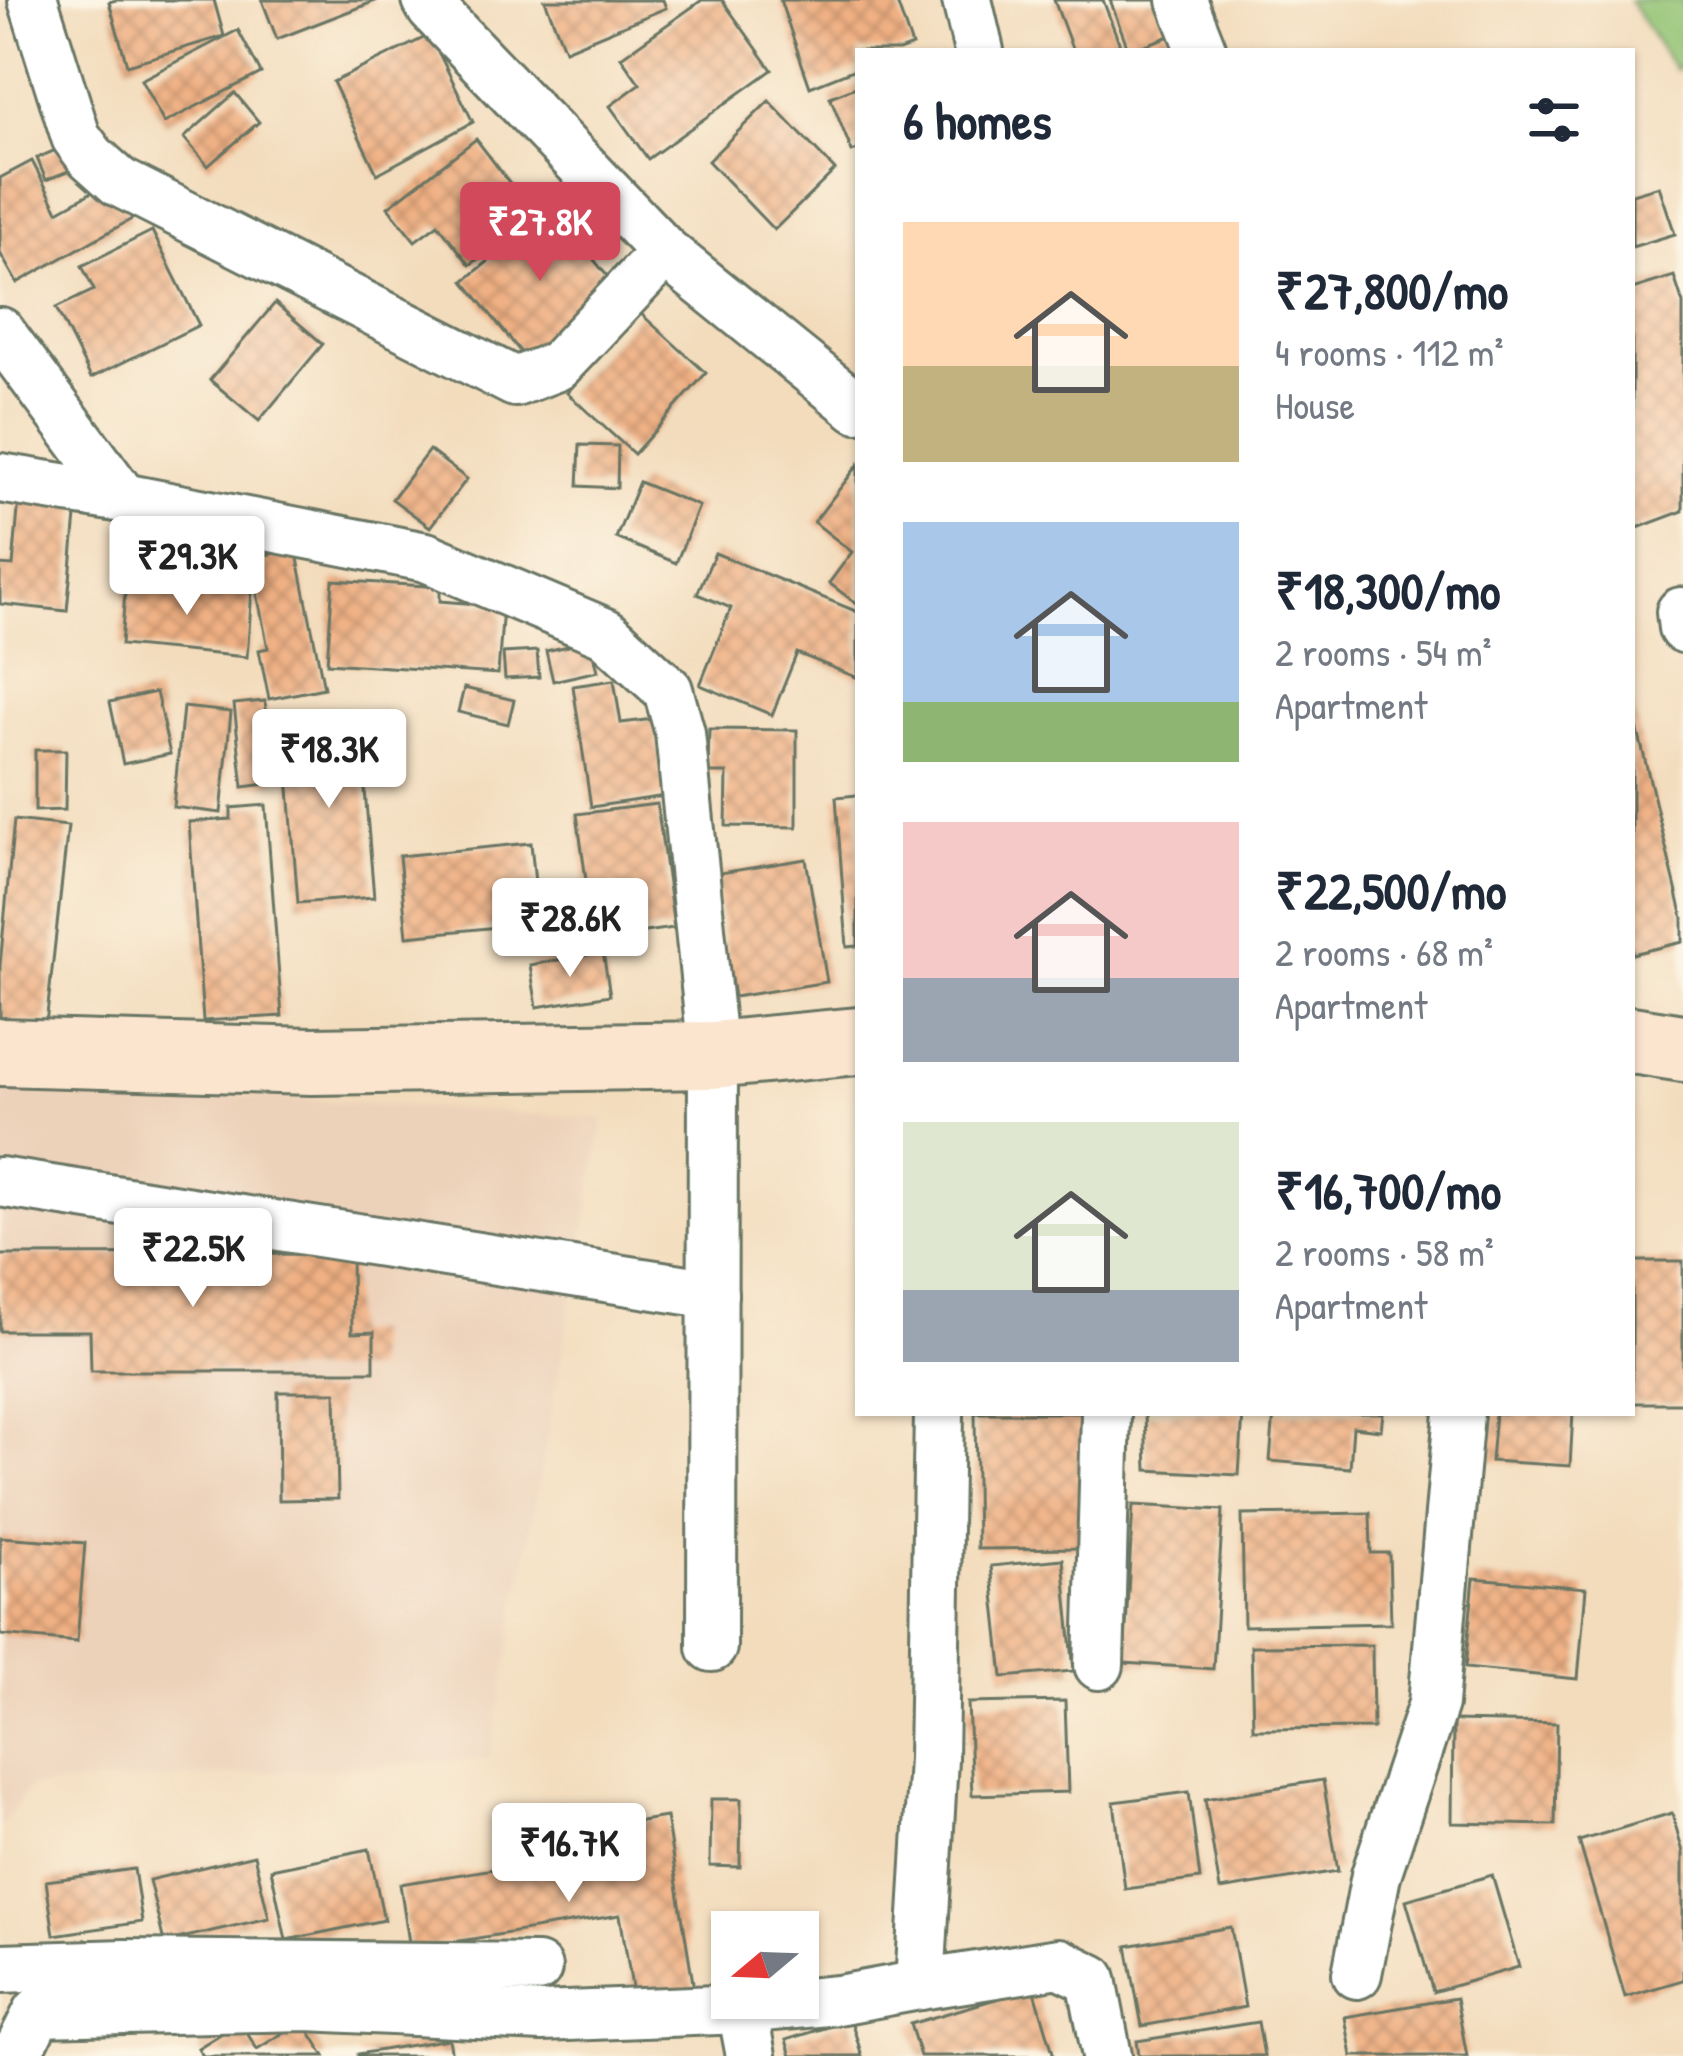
<!DOCTYPE html>
<html lang="en">
<head>
<meta charset="utf-8">
<style>
	body { margin:0; font-family:"Patrick Hand",sans-serif; background:#f6f6f7; color:#1f2937; height:100vh; display:flex; flex-direction:column; font-size:45px; white-space:nowrap }
	* { box-sizing:border-box; margin:0 }
	p { font-size:39px; color:#747a83 }
	.icon { flex:none; width:66px; height:66px; fill:none; stroke:currentColor; stroke-width:2; stroke-linecap:round; stroke-linejoin:round }
	.map { position:relative; flex:1; overflow:hidden }
	.details { position:absolute; left:855px; top:48px; width:780px; height:1368px; display:flex; flex-direction:column; background:#fff; border-radius:0px; box-shadow:0 3px 9px #0004 }
	.details>* { flex:none }
	.needle { width:78px; rotate:251deg }
	.buttons { position:absolute; left:711px; top:1911px; display:grid; gap:24px }
	.buttons a { display:grid; place-items:center; width:108px; height:108px; border-radius:0px; background:#fff; box-shadow:0 3px 9px #0004; font-size:60px }
	.price { position:absolute; translate:-50% -102px; padding:0 27px; border-radius:12px; background:#fff; color:#222; font-size:39px; line-height:78px; filter:drop-shadow(0 3px 6px #0008) }
	.price::after { content:''; position:absolute; left:50%; top:72px; width:36px; height:27px; margin-left:-18px; background:inherit; clip-path:polygon(0 0,100% 0,50% 100%) }
	.price.on { background:#d1495b; color:#fff }
	ul { padding:0; list-style:none }
	li { display:flex; align-items:center; gap:36px; height:300px; padding:0 48px }
	li span { display:grid; place-items:center; flex:none; width:336px; height:240px; border-radius:0px; color:#555 }
	li>.icon { margin-inline-start:auto }
	span .icon { width:144px; height:144px; fill:#fffc; stroke-width:1 }
	li b { font-size:51px }
	h2 { display:flex; justify-content:space-between; align-items:center; height:144px; padding:0 48px; font-size:51px }
	.map>svg:first-child { display:block }
	.built { fill:#edd2ba }
	.garden { fill:#91c272; stroke:#588053; stroke-width:3 }
	.building { fill:url(#building-cross-hatch) }
	.lines { fill:none; stroke-linecap:round; stroke-linejoin:round }
	.street-casing { stroke:#697564; stroke-width:54 }
	.secondary-casing { stroke:#697564; stroke-width:72 }
	.street { stroke:#fff; stroke-width:48 }
	.secondary { stroke:#fbe5cf; stroke-width:66 }
</style>
</head>
<body>
<div class="map">
<svg width="1683" height="2056" viewBox="0 0 1683 2056">
	<defs>
		<pattern id="building-cross-hatch" width="8" height="8" patternUnits="userSpaceOnUse" patternTransform="scale(3)"><rect width="8" height="8" fill="#f0b083"/><path d="M0 0l8 8M0 8l8-8" fill="none" stroke="#c2906c"/></pattern>
	</defs>
	<rect width="100%" height="100%" fill="#fcf5e5"/>
	<filter id="ink" filterUnits="userSpaceOnUse"><feTurbulence type="fractalNoise" baseFrequency=".00833" numOctaves="2"/><feDisplacementMap in="SourceGraphic" scale="24" xChannelSelector="R" yChannelSelector="G"/><feConvolveMatrix kernelMatrix="1 2 1 2 8 2 1 2 1" color-interpolation-filters="sRGB"/></filter>
	<filter id="wash" filterUnits="userSpaceOnUse"><feTurbulence type="fractalNoise" baseFrequency=".004" numOctaves="4" result="noise"/><feDisplacementMap in="SourceGraphic" scale="48" xChannelSelector="R" yChannelSelector="G"/><feGaussianBlur stdDeviation="2.7" result="paint"/><feColorMatrix in="noise" values="0 0 0 0 0 0 0 0 0 0 0 0 0 0 0 0 0 1.4 0 .05"/><feComposite in="paint" operator="in"/></filter>
	<g filter="url(#wash)">
		<rect width="100%" height="100%" fill="#f3dcbc"/>
		<path class="built" d="M0 1082 604 1118 490 1758 29 1787 0 1829Z"/>
		<path class="garden" d="M1629 0H1683V66L1675 70Z"/>
		<g id="blocks">
			<g class="building">
				<path d="M116 0H214L224 36 127 65 109 2Z"/>
				<path d="M262 0H378L277 39Z"/>
				<path d="M545 0H663L666 8 565 50Z"/>
				<path d="M702 0H722L772 70 648 159 610 106 640 84 621 57Z"/>
				<path d="M780 0H896L912 46 899 51H858V68L810 87Z"/>
				<path d="M1054 0H1103L1120 45 1104 51H1073Z"/>
				<path d="M1110 0H1157L1170 36 1129 51Z"/>
				<path d="M238 30 261 73 164 123 141 80Z"/>
				<path d="M430 35 473 122 377 174 333 82Z"/>
				<path d="M858 86V150L852 152 830 97Z"/>
				<path d="M235 93 259 122 208 166 184 138Z"/>
				<path d="M769 101 835 170 774 230 708 161Z"/>
				<path d="M476 139 535 216 470 265 438 224 415 241 388 207Z"/>
				<path d="M72 143 81 166 46 180 37 158Z"/>
				<path d="M32 161 58 211 112 181 132 219 17 283 0 253V178Z"/>
				<path d="M1659 186 1675 234 1632 247V194Z"/>
				<path d="M553 209 616 287 526 359 464 281Z"/>
				<path d="M152 231 199 325 91 378 56 308 94 290 82 266Z"/>
				<path d="M1674 276 1683 304V511L1632 530V289Z"/>
				<path d="M275 303 323 344 259 421 210 380Z"/>
				<path d="M639 312 706 373 634 454 567 393Z"/>
				<path d="M580 445 618 446 617 488 578 486Z"/>
				<path d="M429 450 467 479 430 527 392 499Z"/>
				<path d="M858 465V605L829 583 852 552 814 522Z"/>
				<path d="M639 482 699 506 676 563 616 538Z"/>
				<path d="M20 488 78 495 67 611 0 604V565L13 566Z"/>
				<path d="M296 549 324 688 269 699 259 650 268 648 250 558Z"/>
				<path d="M715 553 858 612V678L797 653 772 715 700 685 731 608 697 594Z"/>
				<path d="M126 579 252 590 247 657 121 645Z"/>
				<path d="M333 580 440 587V601L503 606 498 674 327 663Z"/>
				<path d="M591 641 598 671 553 681 546 651Z"/>
				<path d="M537 651 539 677 505 679 503 653Z"/>
				<path d="M614 680 621 723 654 719 665 796 591 807 573 686Z"/>
				<path d="M464 688 514 700 508 724 458 712Z"/>
				<path d="M156 692 170 754 123 764 110 702Z"/>
				<path d="M265 701 275 783 243 787 234 704Z"/>
				<path d="M1632 706 1683 918V942L1632 954Z"/>
				<path d="M183 707 231 712 221 813 173 807Z"/>
				<path d="M359 719 374 897 298 903 284 725Z"/>
				<path d="M709 729 797 730V827L726 826 727 773H708Z"/>
				<path d="M35 750H66L65 810 35 811Z"/>
				<path d="M858 795V946L847 947 836 797Z"/>
				<path d="M657 804 674 928 594 939 577 814Z"/>
				<path d="M266 805 282 1016 203 1021 189 822 231 819V808Z"/>
				<path d="M14 820 68 826 46 1024 0 1019V965Z"/>
				<path d="M531 843 539 923 407 936 399 856Z"/>
				<path d="M806 859 827 982 734 997 714 874Z"/>
				<path d="M603 952 610 995 537 1007 530 965Z"/>
				<path d="M351 1254 352 1333 374 1332V1371H91L90 1331H0V1255Z"/>
				<rect x="1632" y="1261" width="51" height="142"/>
				<path d="M278 1392H336L338 1499 279 1500Z"/>
				<path d="M975 1413H1086L1087 1548 977 1549Z"/>
				<path d="M1145 1413H1243L1239 1475 1147 1470Z"/>
				<path d="M1274 1413H1383L1381 1430 1353 1427 1350 1468 1270 1461Z"/>
				<path d="M1495 1413H1573L1570 1466 1491 1461Z"/>
				<path d="M1133 1505 1223 1510 1213 1669 1124 1663Z"/>
				<path d="M1370 1513 1371 1553H1389L1391 1623 1244 1626 1242 1515Z"/>
				<path d="M0 1537 85 1543 77 1642 0 1635Z"/>
				<path d="M1063 1559 1074 1671 1003 1677 991 1566Z"/>
				<path d="M1474 1578 1586 1588 1578 1679 1465 1668Z"/>
				<path d="M1372 1645 1373 1728 1253 1729 1251 1646Z"/>
				<path d="M1065 1701 1068 1792 972 1795 968 1703Z"/>
				<path d="M1453 1721 1557 1723 1555 1825 1452 1823Z"/>
				<path d="M1323 1780 1338 1871 1220 1890 1205 1799Z"/>
				<path d="M1189 1792 1200 1879 1125 1889 1114 1802Z"/>
				<path d="M711 1799H741L740 1867 710 1866Z"/>
				<path d="M1672 1813 1683 1852V1980L1625 1997 1579 1841Z"/>
				<path d="M666 1817 694 1989 634 1999 620 1915 410 1949 400 1884 631 1847 628 1823Z"/>
				<path d="M369 1849 384 1920 286 1940 271 1869Z"/>
				<path d="M254 1855 269 1918 164 1942 149 1880Z"/>
				<path d="M134 1869 142 1922 54 1935 46 1881Z"/>
				<path d="M1492 1875 1519 1967 1433 1992 1406 1900Z"/>
				<path d="M1231 1927 1245 2007 1142 2026 1127 1946Z"/>
				<path d="M1034 1988 1054 2056H920L910 2024Z"/>
				<path d="M1456 1998 1467 2056H1352L1345 2017Z"/>
				<path d="M851 2020 862 2056H791L786 2040Z"/>
				<path d="M303 2021 325 2056H203L198 2048 240 2022 257 2049Z"/>
				<path d="M1258 2022 1264 2056H1139L1137 2041Z"/>
				<path d="M449 2039 452 2056H358V2054Z"/>
			</g>
		</g>
	</g>
	<g filter="url(#ink)">
		<use href="#blocks" fill-opacity="0" stroke="#697564" stroke-width="3"/>
		<g class="lines">
			<defs>
				<g id="street">
					<path d="M33 0 76 137 91 157 119 182 515 382 557 366 665 252 858 408"/>
					<path d="M427 0 432 9 665 252"/>
					<path d="M967 0 979 51"/>
					<path d="M1182 0 1202 51"/>
					<path d="M0 332 123 498"/>
					<path d="M0 478 123 498 426 557 606 633 668 690 680 733 713 1055 712 1647"/>
					<path d="M1681 612 1683 628"/>
					<path d="M0 1182 713 1294"/>
					<path d="M939 1413 933 1759 920 1985 1059 1963 1092 1979 1107 2056"/>
					<path d="M1099 1665 1106 1413"/>
					<path d="M0 1968 125 1964 537 1968"/>
					<path d="M1357 1974 1376 1875 1433 1704 1459 1413"/>
					<path d="M742 2009 751 2056"/>
					<path d="M16 2056 38 2012 307 2006 542 2017 742 2009 838 2000 920 1985"/>
				</g>
				<g id="secondary">
					<path d="M1632 1040 1683 1048"/>
					<path d="M0 1052 312 1061 713 1055 858 1041"/>
				</g>
			</defs>
			<use href="#street" class="street-casing"/>
			<use href="#secondary" class="secondary-casing"/>
			<use href="#street" class="street"/>
			<use href="#secondary" class="secondary"/>
		</g>
	</g>
</svg>
<div class="buttons">
<a><svg class="needle" viewBox="-14 -14 28 28"><path d="M0-13l5 13h-10z" fill="#e53935"/><path d="M0 13l5-13h-10z" fill="#747a83"/></svg></a>
</div>
<b class="price on" style="left:540px;top:284px">₹27.8K</b>
<b class="price" style="left:187px;top:618px">₹29.3K</b>
<b class="price" style="left:329px;top:811px">₹18.3K</b>
<b class="price" style="left:570px;top:980px">₹28.6K</b>
<b class="price" style="left:193px;top:1310px">₹22.5K</b>
<b class="price" style="left:569px;top:1905px">₹16.7K</b>
<section class="details">
<h2>6 homes<svg class="icon" aria-label="filters" viewBox="0 0 24 24"><path d="M4 7h16M4 17h16"/><circle cx="9" cy="7" r="2"/><circle cx="15" cy="17" r="2"/></svg></h2>
<ul>
<li><span style="background:linear-gradient(#ffd9b3 60%,#c2b280 0)"><svg class="icon" aria-label="home" viewBox="0 0 24 24"><path d="M3 11l9-7 9 7M6 9v11h12V9"/></svg></span><div><b>₹27,800/mo</b><p>4 rooms · 112 m²</p><p>House</p></div></li>
<li><span style="background:linear-gradient(#a9c7e8 75%,#8fb573 0)"><svg class="icon" aria-label="home" viewBox="0 0 24 24"><path d="M3 11l9-7 9 7M6 9v11h12V9"/></svg></span><div><b>₹18,300/mo</b><p>2 rooms · 54 m²</p><p>Apartment</p></div></li>
<li><span style="background:linear-gradient(#f6c9c9 65%,#9aa5b1 0)"><svg class="icon" aria-label="home" viewBox="0 0 24 24"><path d="M3 11l9-7 9 7M6 9v11h12V9"/></svg></span><div><b>₹22,500/mo</b><p>2 rooms · 68 m²</p><p>Apartment</p></div></li>
<li><span style="background:linear-gradient(#dfe7d0 70%,#9aa5b1 0)"><svg class="icon" aria-label="home" viewBox="0 0 24 24"><path d="M3 11l9-7 9 7M6 9v11h12V9"/></svg></span><div><b>₹16,700/mo</b><p>2 rooms · 58 m²</p><p>Apartment</p></div></li>
</ul>
</section>
</div>
</body>
</html>
